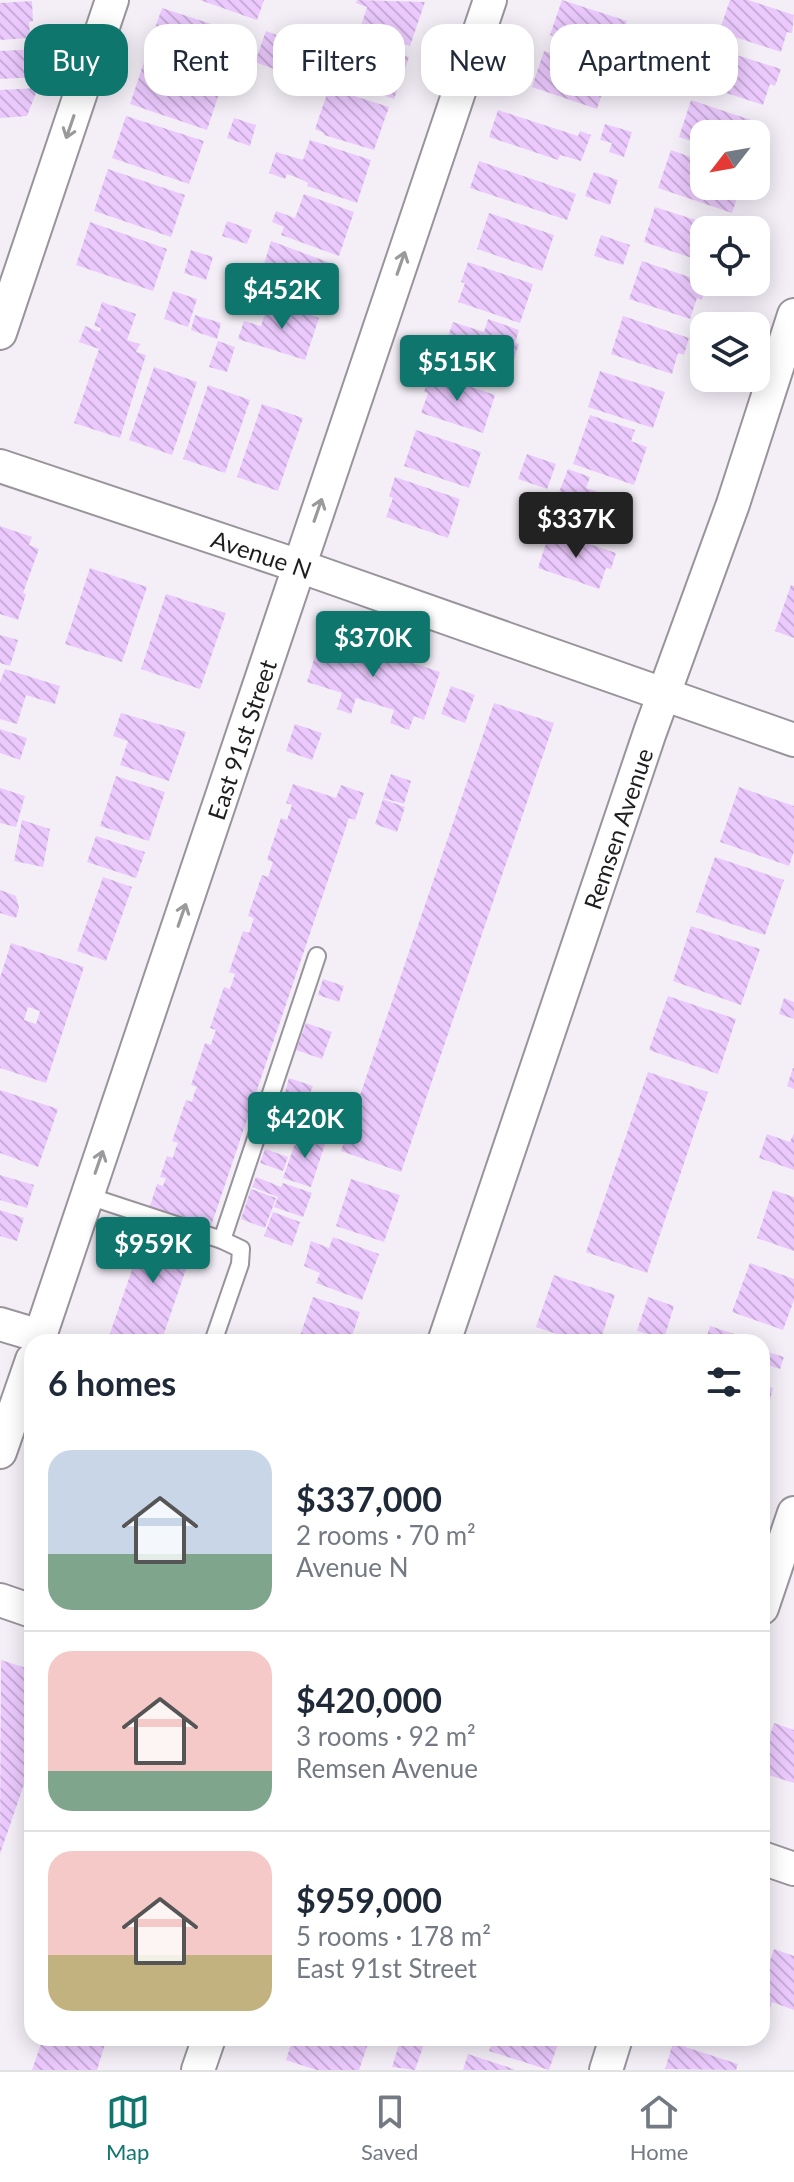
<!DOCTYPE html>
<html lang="en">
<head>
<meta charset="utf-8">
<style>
	body { margin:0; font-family:Lato,sans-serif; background:#f2f2f3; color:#1f2937; height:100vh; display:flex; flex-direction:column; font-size:30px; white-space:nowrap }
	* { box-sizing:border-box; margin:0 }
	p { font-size:26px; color:#747a83 }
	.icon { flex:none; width:44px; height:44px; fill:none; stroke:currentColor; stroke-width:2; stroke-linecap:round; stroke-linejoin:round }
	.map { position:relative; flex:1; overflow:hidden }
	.sheet { position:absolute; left:24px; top:1334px; width:746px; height:712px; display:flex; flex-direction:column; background:#fff; border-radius:24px; box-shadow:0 4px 20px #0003 }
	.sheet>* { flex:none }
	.guide { position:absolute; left:24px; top:24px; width:746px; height:72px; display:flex; gap:16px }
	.needle { width:52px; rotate:239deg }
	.tools { position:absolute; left:690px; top:120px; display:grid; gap:16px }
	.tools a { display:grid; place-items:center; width:80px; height:80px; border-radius:16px; background:#fff; box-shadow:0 4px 20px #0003; font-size:40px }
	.price { position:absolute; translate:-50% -68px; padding:0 18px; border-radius:8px; background:#0f766e; color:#fff; font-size:26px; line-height:52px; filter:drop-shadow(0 2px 4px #0008) }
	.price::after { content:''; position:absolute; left:50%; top:48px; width:24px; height:18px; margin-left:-12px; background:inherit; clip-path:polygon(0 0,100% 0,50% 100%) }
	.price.on { background:#222; color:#fff }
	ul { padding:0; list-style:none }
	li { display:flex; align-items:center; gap:24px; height:200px; padding:0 24px }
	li+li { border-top:2px solid #e0e1e3 }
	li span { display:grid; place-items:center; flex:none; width:224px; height:160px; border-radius:24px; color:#555 }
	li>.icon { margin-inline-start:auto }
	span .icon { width:96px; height:96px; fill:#fffc; stroke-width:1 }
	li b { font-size:34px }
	h2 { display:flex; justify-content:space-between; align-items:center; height:96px; padding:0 24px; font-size:34px }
	.chip { padding:0 28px; border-radius:24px; background:#fff; box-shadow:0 4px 20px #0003; font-size:28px; line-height:72px }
	.chip.on { background:#0f766e; color:#fff }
	.tab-bar { display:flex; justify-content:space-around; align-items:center; height:112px; border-top:2px solid #e0e1e3; background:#fff; font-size:22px; color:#747a83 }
	.tab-bar a { display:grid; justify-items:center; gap:4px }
	.tab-bar .on { color:#0f766e }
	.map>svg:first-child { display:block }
	.building { fill:url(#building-back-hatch); fill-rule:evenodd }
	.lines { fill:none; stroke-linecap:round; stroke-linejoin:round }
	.lane-casing { stroke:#99949c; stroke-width:20 }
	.street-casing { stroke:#99949c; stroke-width:36 }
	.lane { stroke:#fff; stroke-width:16 }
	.street { stroke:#fff; stroke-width:32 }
	.oneway { stroke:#9a999b }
	.labels { text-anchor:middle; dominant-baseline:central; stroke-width:7; stroke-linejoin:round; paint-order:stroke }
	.street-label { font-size:24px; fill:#1f1d20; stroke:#fefefe }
</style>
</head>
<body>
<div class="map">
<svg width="794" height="2070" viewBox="0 0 794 2070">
	<defs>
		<pattern id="building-back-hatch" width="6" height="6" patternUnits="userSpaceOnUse" patternTransform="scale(2)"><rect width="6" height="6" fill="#ebc9fd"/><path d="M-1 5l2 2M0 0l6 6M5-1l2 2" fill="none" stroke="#c9acd9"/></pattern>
	</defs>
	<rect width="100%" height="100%" fill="#f4eff7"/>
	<g class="building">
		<path d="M200 0H264L257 20Z"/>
		<path d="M357 0 425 2 410 46 360 29 367 7 356 3Z"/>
		<path d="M562 0 627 21 615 57 550 35Z"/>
		<path d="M730 0H748L794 15 792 33 787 32 781 52 719 32Z"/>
		<path d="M32 1 33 21 29 22 30 38 0 40V3Z"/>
		<path d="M162 8 239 33 226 75 148 49Z"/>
		<path d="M673 26 701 35 695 52 667 44Z"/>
		<path d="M266 31 287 39 277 70 255 62Z"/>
		<path d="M346 35 409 57 394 99 332 76Z"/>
		<path d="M51 48 39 77 0 79V51Z"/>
		<path d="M714 48 781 69 775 86 770 84 763 105 702 85Z"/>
		<path d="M544 51 609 72 597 109 532 87Z"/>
		<path d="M144 62 221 88 207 130 130 104Z"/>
		<path d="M280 65 307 75 302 90 275 80Z"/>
		<path d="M38 88 27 116 0 118V90Z"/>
		<path d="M329 88 389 107 374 150 324 135V133L315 129Z"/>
		<path d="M691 100 757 122 753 134H704V145L679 137Z"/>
		<path d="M498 110 578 136 580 131 591 135 581 161 560 155 558 160 489 137Z"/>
		<path d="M126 116 204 141 189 184 112 158Z"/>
		<path d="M234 118 256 125 250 146 227 138Z"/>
		<path d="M605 124 632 132 624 157 609 152 612 143 600 140Z"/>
		<path d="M310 140 371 160 357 203 307 186 308 183 298 178 287 174 285 179 269 173 276 152 303 160Z"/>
		<path d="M671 150 704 162V186H741L732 213 658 188Z"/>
		<path d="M479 161 576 194 567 220 470 188Z"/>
		<path d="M108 169 185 195 171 237 94 211Z"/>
		<path d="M594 172 618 180 610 205 585 196Z"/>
		<path d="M304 194 354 212 339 256 281 235 284 227 272 222 276 211 295 218Z"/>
		<path d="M655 207 724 229 704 230V262L644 242Z"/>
		<path d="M489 213 554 235 542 271 477 249Z"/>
		<path d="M227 221 252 230 247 244 222 236Z"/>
		<path d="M90 222 167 249 153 291 76 265Z"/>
		<path d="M601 235 630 245 623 265 594 256Z"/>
		<path d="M271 241 336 265 321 308 271 290 279 269 264 264Z"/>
		<path d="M191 250 213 257 206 280 184 273Z"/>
		<path d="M642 261 707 283 702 300 697 298 690 319 629 299Z"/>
		<path d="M468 262 533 284 520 323 458 302 465 283 461 282Z"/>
		<path d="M173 291 197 299 188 327 164 319Z"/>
		<path d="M269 301 319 318 305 360 238 339 244 321 261 326Z"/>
		<path d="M102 302 136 314 127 340 140 344 136 352 146 355 120 438 74 423 99 349 79 342 85 326 100 332 101 328 94 326Z"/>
		<path d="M195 315 221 323 217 339 191 330Z"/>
		<path d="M623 316 689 338 684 355 678 353 672 374 611 354Z"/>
		<path d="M488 319 519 330 515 343 519 344 507 379 441 357 453 322 484 332Z"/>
		<path d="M218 341 235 347 227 372 209 367Z"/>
		<path d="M154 367 197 382 172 455 129 440Z"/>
		<path d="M600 371 665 392 653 428 588 407Z"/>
		<path d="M430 373 495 395 483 433 421 413 428 393 424 392Z"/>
		<path d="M208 385 250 400 225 473 183 459Z"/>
		<path d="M262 404 303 418 278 491 237 477Z"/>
		<path d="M590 415 635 430 631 441 647 447 634 485 573 464Z"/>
		<path d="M416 430 481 452 469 488 404 466Z"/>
		<path d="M527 454 556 464 547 489 518 479Z"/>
		<path d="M568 469 590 477 586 488 628 502 616 538 550 516Z"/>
		<path d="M395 477 460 499 448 538 386 517 393 498 389 496Z"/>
		<path d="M0 526 32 537 29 545 39 549 23 593 26 594 18 620 0 614Z"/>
		<path d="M550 531 616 553 611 569 606 568 599 589 538 568Z"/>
		<path d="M90 568 147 587 122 662 65 644Z"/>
		<path d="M791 585 794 586V638L775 631Z"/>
		<path d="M166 594 226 613 200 689 141 669Z"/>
		<path d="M322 633 440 672 424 720 414 716 409 730 390 723 394 710 356 698 351 714 337 709 342 693 307 682Z"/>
		<path d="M0 635 18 640 10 666 0 663Z"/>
		<path d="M5 669 60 686 55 704 26 695 17 724 0 719V682Z"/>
		<path d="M451 686 475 695 465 723 441 714Z"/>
		<path d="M494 703 554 723 401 1172 341 1151Z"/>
		<path d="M121 713 186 732 169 781 120 765 128 741 113 736Z"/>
		<path d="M295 724 322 733 312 760 286 751Z"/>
		<path d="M0 729 27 738 20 760 0 753Z"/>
		<path d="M391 774 411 781 404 804 383 798Z"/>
		<path d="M116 776 165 792 149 841 100 826Z"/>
		<path d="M293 784 336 798 341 785 364 793 355 820 349 818 211 1226 150 1206 157 1184 163 1186 166 1178 160 1177 167 1156 173 1158 175 1150 178 1143 172 1141 186 1100 192 1102 194 1094 197 1087 191 1085 205 1043 211 1045 213 1038 216 1030 210 1028 224 987 230 989 235 974 229 972 243 931 249 933 254 918 248 916 262 875 268 877 273 862 267 860 281 818 287 820 292 805 286 803Z"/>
		<path d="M739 787 794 806V851L789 866 720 842Z"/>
		<path d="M0 788 25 796 16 827 0 823Z"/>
		<path d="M383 799 405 807 397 832 375 824Z"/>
		<path d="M22 820 50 829 43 867 14 861Z"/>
		<path d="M96 836 145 852 136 878 87 862Z"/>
		<path d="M715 857 784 880 765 935 696 912Z"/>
		<path d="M103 877 132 887 106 961 77 951Z"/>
		<path d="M0 890 16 896 19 908 16 918 0 913Z"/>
		<path d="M691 926 760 949 741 1005 673 981Z"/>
		<path d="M11 943 84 967 46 1083 0 1068V978ZM28 1007 40 1011 36 1024 24 1020Z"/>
		<path d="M323 979 344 986 339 1002 318 995Z"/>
		<path d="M668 996 736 1019 718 1074 649 1050Z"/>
		<path d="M784 998 794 1002V1019L779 1014Z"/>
		<path d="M306 1023 332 1032 322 1059 296 1050Z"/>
		<path d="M793 1068H794V1089L787 1086Z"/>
		<path d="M648 1072 708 1092 647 1273 586 1252Z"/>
		<path d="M289 1078 313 1086 307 1100 285 1093Z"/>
		<path d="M0 1090 58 1109 38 1167 0 1153Z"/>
		<path d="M299 1132 326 1141 311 1187 283 1178Z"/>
		<path d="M794 1133V1170L759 1158 767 1134 790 1142Z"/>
		<path d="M265 1149 288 1157 283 1171 260 1163Z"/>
		<path d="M0 1175 34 1185 27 1208 0 1200Z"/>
		<path d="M256 1177 281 1187 283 1183 312 1193 303 1217 274 1207 278 1197 252 1187Z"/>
		<path d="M351 1179 400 1195 384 1242 336 1226Z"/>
		<path d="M251 1189 276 1198 265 1228 241 1219Z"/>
		<path d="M773 1190 794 1197V1251L757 1238Z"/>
		<path d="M0 1210 24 1218 17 1241 0 1236Z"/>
		<path d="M273 1212 300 1222 292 1246 264 1236Z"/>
		<path d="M149 1221 197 1237 161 1342H107Z"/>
		<path d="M333 1237 379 1254 362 1300 316 1283 320 1273 304 1266 311 1241 329 1248Z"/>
		<path d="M750 1263 794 1279V1300L783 1330 732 1312Z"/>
		<path d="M554 1275 615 1295 600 1342H581L536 1327Z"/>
		<path d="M313 1297 360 1312 350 1342H298Z"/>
		<path d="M648 1297 674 1306 664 1339 637 1331Z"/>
		<path d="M710 1326 756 1341V1342H705Z"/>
		<path d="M762 1344 767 1345 765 1351 784 1357 780 1369 762 1363Z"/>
		<path d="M762 1384 773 1388 770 1400 762 1398Z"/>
		<path d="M1 1660 32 1670V1761L0 1854Z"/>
		<path d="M774 1723 794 1730V1783L762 1773V1760Z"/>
		<path d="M774 1949 794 1956V2010L772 2002 762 2030V1985Z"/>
		<path d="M43 2038H107L97 2070H32Z"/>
		<path d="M293 2038H370L359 2070H316L286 2060Z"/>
		<path d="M401 2038H426L415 2070 392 2067Z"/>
		<path d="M493 2038H560L549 2070 489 2051Z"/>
		<path d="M673 2043 738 2064 736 2070 665 2069Z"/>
		<path d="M468 2054 514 2069V2070H463Z"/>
	</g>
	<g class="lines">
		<defs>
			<g id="lane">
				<path d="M88 1196 222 1240 241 1249 240 1264 213 1342"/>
				<path d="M222 1240 317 956"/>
			</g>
			<g id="street">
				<path d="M0 333 112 0"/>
				<path id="s1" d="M0 466 299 566 794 740"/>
				<path d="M0 1324 40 1336"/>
				<path id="s2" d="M38 1342 490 0"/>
				<path id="s3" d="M444 1342 650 732 733 504 794 315"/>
				<path d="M0 1452 32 1360"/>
				<path d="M0 1600 32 1611"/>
				<path d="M762 1608 794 1513"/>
				<path d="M762 1858 794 1869"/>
				<path d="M198 2070 209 2038"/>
				<path d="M606 2070 616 2038"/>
			</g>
		</defs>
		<use href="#lane" class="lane-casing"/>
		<use href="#street" class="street-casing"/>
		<use href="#lane" class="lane"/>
		<use href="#street" class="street"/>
	</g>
	<defs><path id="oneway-shaft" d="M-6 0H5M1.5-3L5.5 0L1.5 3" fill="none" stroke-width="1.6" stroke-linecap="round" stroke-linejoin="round" transform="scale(2)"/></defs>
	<g class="oneway">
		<use href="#oneway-shaft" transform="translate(70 127) rotate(109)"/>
		<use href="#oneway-shaft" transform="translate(401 263) rotate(-71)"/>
		<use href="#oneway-shaft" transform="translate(318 510) rotate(-71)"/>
		<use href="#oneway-shaft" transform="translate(182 915) rotate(-71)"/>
		<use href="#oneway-shaft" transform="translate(99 1162) rotate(-71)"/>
	</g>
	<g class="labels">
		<g class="street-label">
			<text stroke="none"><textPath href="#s1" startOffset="276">Avenue N</textPath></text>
			<text stroke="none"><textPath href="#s2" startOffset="636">East 91st Street</textPath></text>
			<text stroke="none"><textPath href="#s3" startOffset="542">Remsen Avenue</textPath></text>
		</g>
	</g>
</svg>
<div class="tools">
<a><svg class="needle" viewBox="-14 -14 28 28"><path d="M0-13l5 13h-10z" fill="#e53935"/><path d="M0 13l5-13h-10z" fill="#747a83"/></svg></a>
<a><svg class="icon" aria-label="locate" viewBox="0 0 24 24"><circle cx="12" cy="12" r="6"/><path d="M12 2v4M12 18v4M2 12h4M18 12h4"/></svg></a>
<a><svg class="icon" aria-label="layers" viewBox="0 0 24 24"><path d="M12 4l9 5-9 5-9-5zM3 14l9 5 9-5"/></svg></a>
</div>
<b class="price" style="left:282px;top:331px">$452K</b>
<b class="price" style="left:457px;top:403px">$515K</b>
<b class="price on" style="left:576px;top:560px">$337K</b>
<b class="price" style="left:373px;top:679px">$370K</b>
<b class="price" style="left:305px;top:1160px">$420K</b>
<b class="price" style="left:153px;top:1285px">$959K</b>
<div class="guide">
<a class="chip on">Buy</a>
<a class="chip">Rent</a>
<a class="chip">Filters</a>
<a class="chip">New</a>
<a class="chip">Apartment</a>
</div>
<section class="sheet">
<h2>6 homes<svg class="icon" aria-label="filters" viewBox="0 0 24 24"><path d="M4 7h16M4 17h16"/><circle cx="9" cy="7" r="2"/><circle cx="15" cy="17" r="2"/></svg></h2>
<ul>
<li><span style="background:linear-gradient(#c9d6e8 65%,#7fa58c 0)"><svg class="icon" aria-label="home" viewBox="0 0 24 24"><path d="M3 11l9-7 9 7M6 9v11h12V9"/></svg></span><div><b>$337,000</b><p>2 rooms · 70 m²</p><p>Avenue N</p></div></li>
<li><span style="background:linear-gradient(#f6c9c9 75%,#7fa58c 0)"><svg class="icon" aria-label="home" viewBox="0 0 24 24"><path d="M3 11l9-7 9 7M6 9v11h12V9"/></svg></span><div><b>$420,000</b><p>3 rooms · 92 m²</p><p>Remsen Avenue</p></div></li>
<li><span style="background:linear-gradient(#f6c9c9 65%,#c2b280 0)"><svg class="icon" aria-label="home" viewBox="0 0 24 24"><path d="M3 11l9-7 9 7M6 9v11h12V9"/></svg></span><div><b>$959,000</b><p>5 rooms · 178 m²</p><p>East 91st Street</p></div></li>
</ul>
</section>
</div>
<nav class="tab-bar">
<a class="on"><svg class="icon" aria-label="map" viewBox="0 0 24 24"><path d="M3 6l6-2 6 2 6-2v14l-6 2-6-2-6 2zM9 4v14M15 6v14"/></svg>Map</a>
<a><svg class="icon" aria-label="saved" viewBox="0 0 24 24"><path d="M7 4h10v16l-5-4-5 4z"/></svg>Saved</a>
<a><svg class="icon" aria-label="home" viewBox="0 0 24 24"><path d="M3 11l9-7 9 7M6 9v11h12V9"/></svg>Home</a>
</nav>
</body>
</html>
